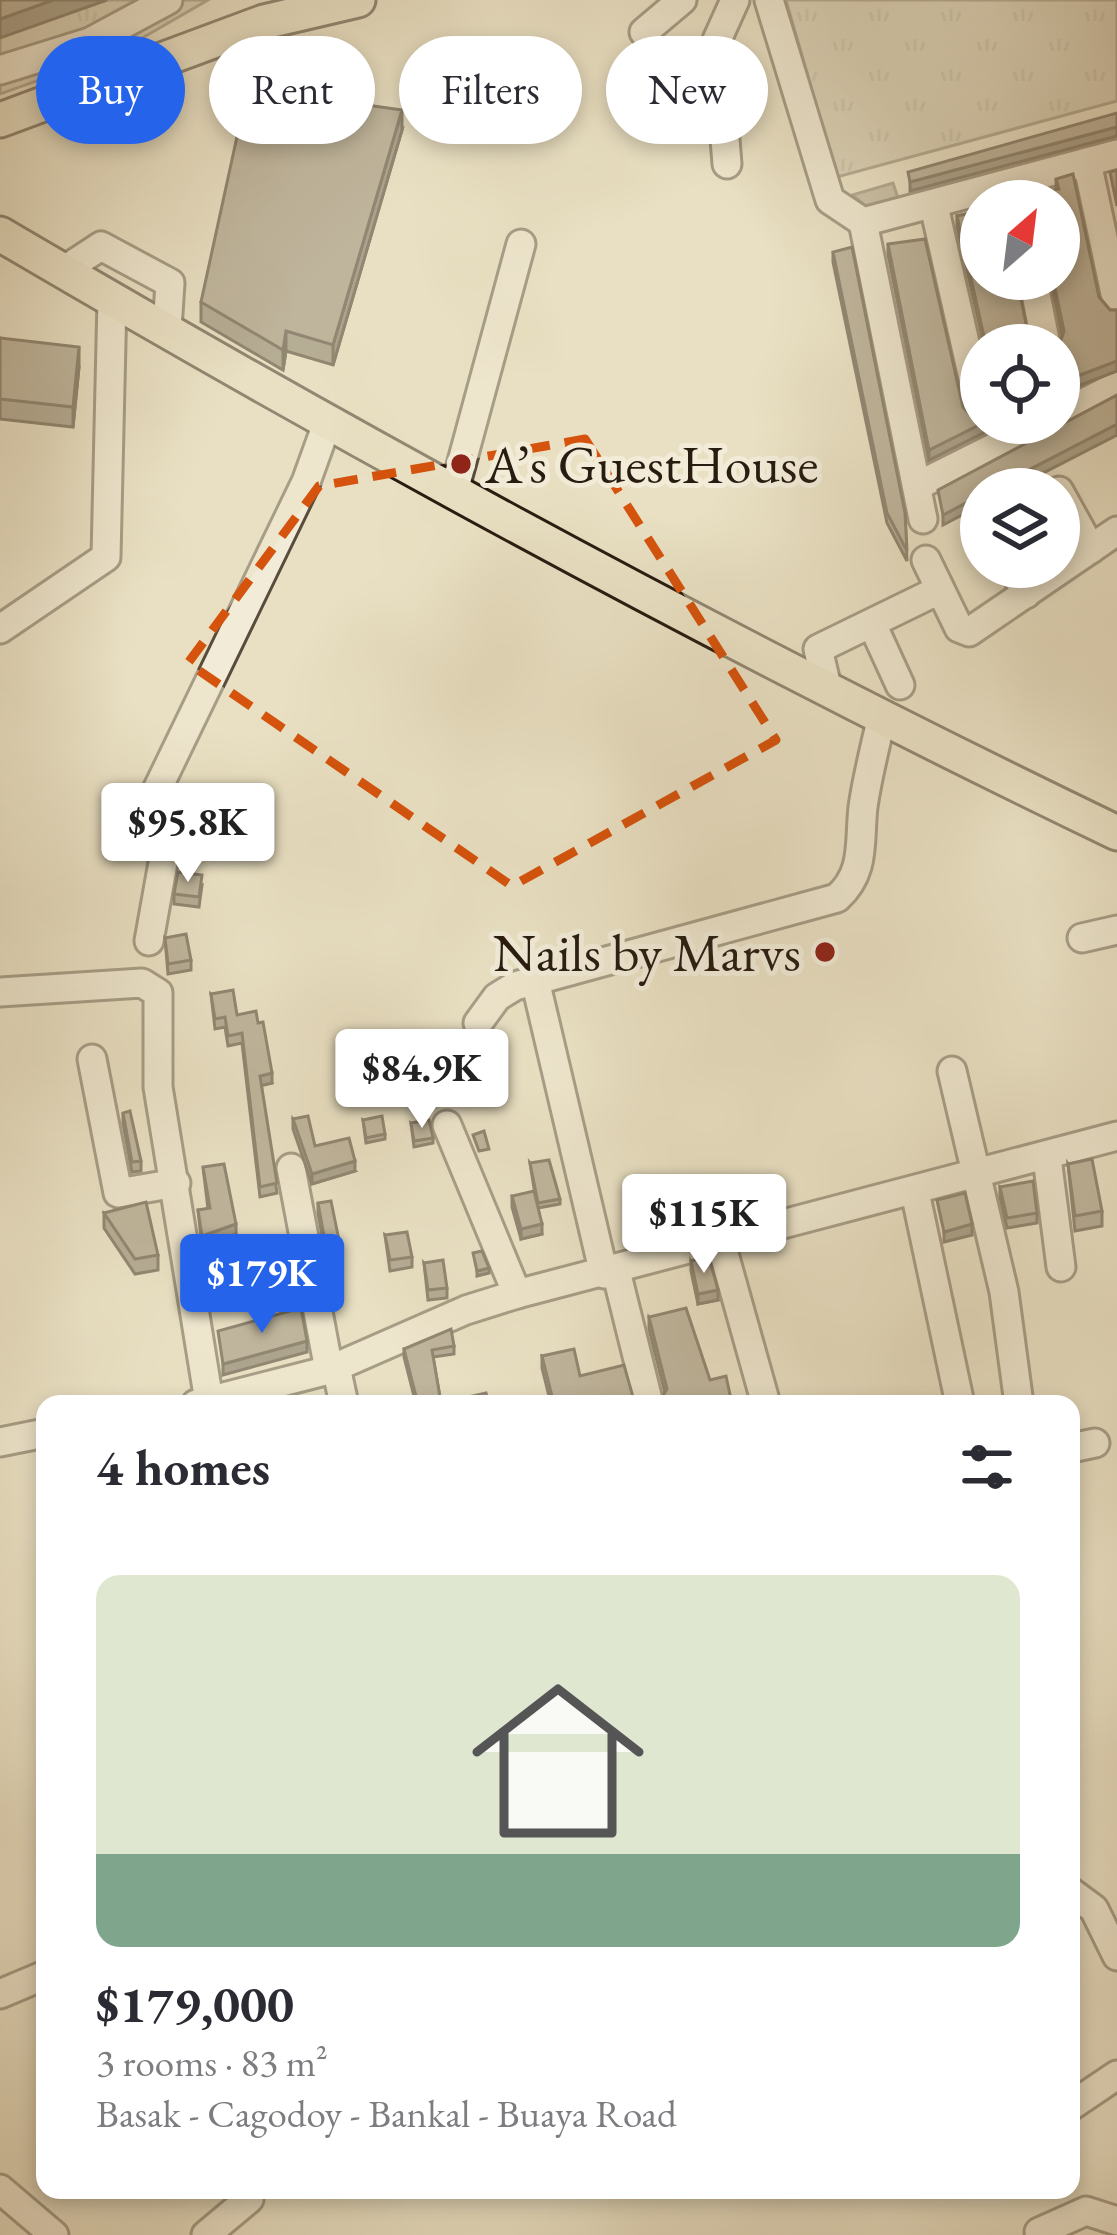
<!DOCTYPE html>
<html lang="en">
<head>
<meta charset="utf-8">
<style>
	body { margin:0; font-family:"EB Garamond",serif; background:#f7f7f7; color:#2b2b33; height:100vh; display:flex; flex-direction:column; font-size:45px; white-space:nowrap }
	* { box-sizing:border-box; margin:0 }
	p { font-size:39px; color:#7c7c81 }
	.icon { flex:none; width:66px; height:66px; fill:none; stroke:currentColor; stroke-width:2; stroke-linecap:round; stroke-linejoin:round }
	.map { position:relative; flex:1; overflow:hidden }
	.sheet { position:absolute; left:36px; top:1395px; width:1044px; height:804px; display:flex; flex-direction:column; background:#fff; border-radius:24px; box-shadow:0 6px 18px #0003 }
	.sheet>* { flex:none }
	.hud { position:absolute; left:36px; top:36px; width:1047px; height:108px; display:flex; gap:24px }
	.needle { width:78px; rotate:28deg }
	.fabs { position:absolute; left:960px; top:180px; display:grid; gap:24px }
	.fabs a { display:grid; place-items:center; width:120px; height:120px; border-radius:50%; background:#fff; box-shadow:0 6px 18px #0003; font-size:60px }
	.price { position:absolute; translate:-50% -102px; padding:0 27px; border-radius:12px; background:#fff; color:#222; font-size:39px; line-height:78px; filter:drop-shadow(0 3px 6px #0008) }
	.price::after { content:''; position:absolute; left:50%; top:72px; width:36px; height:27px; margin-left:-18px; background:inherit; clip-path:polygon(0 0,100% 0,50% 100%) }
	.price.on { background:#2563eb; color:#fff }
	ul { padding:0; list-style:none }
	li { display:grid; align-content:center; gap:24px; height:636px; padding:0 60px }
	li span { display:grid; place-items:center; height:372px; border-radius:24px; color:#555 }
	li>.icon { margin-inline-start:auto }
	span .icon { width:216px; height:216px; fill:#fffc; stroke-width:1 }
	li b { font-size:51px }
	h2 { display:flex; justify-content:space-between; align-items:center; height:144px; padding:0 60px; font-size:51px }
	.tag { padding:0 42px; border-radius:54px; background:#fff; box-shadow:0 6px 18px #0003; font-size:42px; line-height:108px }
	.tag.on { background:#2563eb; color:#fff }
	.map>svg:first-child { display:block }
	.grass { fill:url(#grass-tufts); stroke:#786e5a; stroke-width:3 }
	.water { fill:url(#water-ripples); stroke:#746957; stroke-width:3 }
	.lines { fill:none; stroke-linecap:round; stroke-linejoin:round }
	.minor-casing { stroke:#584d3d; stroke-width:33 }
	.major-casing { stroke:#281c10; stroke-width:39 }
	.minor { stroke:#f1ebd8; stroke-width:27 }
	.major { stroke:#e9e0c3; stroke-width:33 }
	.wall { fill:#78705e; stroke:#281c10; stroke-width:3 }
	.shaded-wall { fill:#625b4c; stroke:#281c10; stroke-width:3 }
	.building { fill:#8c826d; stroke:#281c10; stroke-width:3 }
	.marked { fill:none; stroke:#d5530c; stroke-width:9; stroke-dasharray:24 15; stroke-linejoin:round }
	.poi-dot { fill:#8f2418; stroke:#f1ebd8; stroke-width:4.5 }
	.labels { text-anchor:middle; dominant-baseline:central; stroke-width:10; stroke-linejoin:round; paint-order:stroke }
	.poi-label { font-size:54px; fill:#281c10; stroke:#f1ebd8; text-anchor:start }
</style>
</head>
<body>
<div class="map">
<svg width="1117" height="2235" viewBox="0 0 1117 2235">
	<defs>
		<pattern id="grass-tufts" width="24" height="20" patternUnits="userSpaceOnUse" patternTransform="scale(3)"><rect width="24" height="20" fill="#c8bfa5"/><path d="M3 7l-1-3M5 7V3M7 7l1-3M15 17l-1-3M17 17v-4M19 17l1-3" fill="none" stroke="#aca48d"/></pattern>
		<pattern id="water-ripples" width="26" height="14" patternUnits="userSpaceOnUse" patternTransform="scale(3)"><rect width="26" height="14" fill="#a79d86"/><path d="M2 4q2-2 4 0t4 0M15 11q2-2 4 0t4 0" fill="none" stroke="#887f6c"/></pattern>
	</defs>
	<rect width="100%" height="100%" fill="#e9e0c3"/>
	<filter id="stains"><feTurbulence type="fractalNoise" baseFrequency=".00167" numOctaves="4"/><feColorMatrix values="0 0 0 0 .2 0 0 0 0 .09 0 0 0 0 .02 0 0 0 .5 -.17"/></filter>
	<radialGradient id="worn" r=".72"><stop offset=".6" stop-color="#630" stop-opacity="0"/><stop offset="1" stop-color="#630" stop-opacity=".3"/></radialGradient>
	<g class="grass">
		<path d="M0 0H208L118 52 0 94Z"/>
		<path d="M786 0H1117V101L837 177Z"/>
	</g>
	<path class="water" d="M893 183 901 207 871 210 852 195Z"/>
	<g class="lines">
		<defs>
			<g id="minor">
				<path d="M769 0 830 200 863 222 1117 154"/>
				<path d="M644 32 682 0"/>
				<path d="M0 70 90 42 168 0"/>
				<path d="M1087 162 1117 303"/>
				<path d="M727 164 717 40 735 0"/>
				<path d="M934 206 981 413"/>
				<path d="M863 222 923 519"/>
				<path d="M63 271 101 246 170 283 167 329"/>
				<path d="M1033 279 1046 345"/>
				<path d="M1059 415 1117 386"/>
				<path d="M917 486 1043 423"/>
				<path d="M454 491 521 244"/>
				<path d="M1059 491 1091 549"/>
				<path d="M926 560 959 628 969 632 1117 531"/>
				<path d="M1013 567 1026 594"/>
				<path d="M873 626 900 685"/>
				<path d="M0 629 106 557 112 299"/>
				<path d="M828 691 818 649 939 590"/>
				<path d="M1082 938 1117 930"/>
				<path d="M149 941 164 857 155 794 306 482 328 421"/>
				<path d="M535 980 604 1274"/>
				<path d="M0 992 142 983 158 993V1087L209 1401"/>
				<path d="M478 1023 497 997 515 986 837 898C866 872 859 842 863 807 867 778 875 748 881 720"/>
				<path d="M92 1059 118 1193 176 1183"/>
				<path d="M952 1071 1004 1292 1019 1404"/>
				<path d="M447 1125 517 1294"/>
				<path d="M1047 1158 1061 1267"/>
				<path d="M291 1168 329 1370"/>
				<path d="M915 1192 960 1404"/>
				<path d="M721 1243 766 1404"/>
				<path d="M616 1271 649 1404"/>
				<path d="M336 1367 344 1404"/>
				<path d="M196 1404 329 1370 466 1310 517 1294 1117 1136"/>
				<path d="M0 1442 45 1433"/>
				<path d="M1071 1448 1095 1443"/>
				<path d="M1071 1892 1094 1909 1117 1956"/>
				<path d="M0 1994 45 1975"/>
				<path d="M1071 2106 1117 2075"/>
				<path d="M0 2189 54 2235"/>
				<path d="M1039 2232 1086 2211 1117 2221"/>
				<path d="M206 2235 249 2199 246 2190"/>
			</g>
			<g id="major">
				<path d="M0 120 264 22 358 0"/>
				<path d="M0 234C364 448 737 650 1117 833"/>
			</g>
		</defs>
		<use href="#minor" class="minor-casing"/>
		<use href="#major" class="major-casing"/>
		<use href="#minor" class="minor"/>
		<use href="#major" class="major"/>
	</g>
	<g class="wall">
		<path d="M402 130 333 365 286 351 283 370 201 322V302Z"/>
		<path d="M1056 179 1099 297 1110 310H1117V371L1059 393 1062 335 1051 279H1059Z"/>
		<path d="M980 202 981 279 1029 339 1037 345H984L957 226V216L980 211Z"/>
		<path d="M888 244 963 407 975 420 1003 423 929 460 888 254Z"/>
		<path d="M833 252 905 513 907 561 887 523 833 262Z"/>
		<path d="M0 338 79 367 73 427 0 419Z"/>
		<path d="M202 885 199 907 174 904V894Z"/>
		<path d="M165 938 191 960V970L168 974Z"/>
		<path d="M211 994 237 1015 272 1083 261 1085 277 1193 260 1197 242 1043 228 1046 225 1027 215 1029Z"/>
		<path d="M123 1113 141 1161V1171L132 1172 123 1123Z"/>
		<path d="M293 1119 315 1146 355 1171 312 1184 293 1129Z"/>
		<path d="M363 1120 385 1134V1139L366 1143Z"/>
		<path d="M411 1123 433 1138V1143L414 1147Z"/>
		<path d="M530 1163 560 1199V1204L538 1208 542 1234 521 1239 512 1207V1196L536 1201Z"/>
		<path d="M1068 1164 1102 1211V1226L1075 1231Z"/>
		<path d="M203 1167 236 1234 202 1246 198 1210 208 1209Z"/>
		<path d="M1000 1187 1037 1213V1223L1007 1228 1000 1197Z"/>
		<path d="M318 1203 341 1250V1260L327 1263 318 1213Z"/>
		<path d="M104 1213 158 1255V1270L135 1274 104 1228Z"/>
		<path d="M385 1235 412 1257V1267L390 1271Z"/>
		<path d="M691 1261 718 1300 698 1304 691 1271Z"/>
		<path d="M424 1263 447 1288V1298L428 1300Z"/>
		<path d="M649 1317 710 1380 665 1393 649 1329Z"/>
		<path d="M454 1346V1354L433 1357 441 1403 489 1404H416L404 1357V1349Z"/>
		<path d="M542 1356 635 1404H551L542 1368Z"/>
	</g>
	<g class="shaded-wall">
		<path d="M53 0H107L0 38V19Z"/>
		<path d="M402 110V130L333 365V345Z"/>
		<path d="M1117 127V136L910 191V182Z"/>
		<path d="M286 331V351L283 370V350Z"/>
		<path d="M79 347V367L73 427V407Z"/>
		<path d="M1117 361V371L1059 393V383Z"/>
		<path d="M983 423H1003L929 460V450Z"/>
		<path d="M1117 424V435L1012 489H992Z"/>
		<path d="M981 495V505L943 525V515Z"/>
		<path d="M272 1073V1083L260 1086V1076Z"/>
		<path d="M355 1161V1171L312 1184V1174Z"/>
		<path d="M236 1224V1234L202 1246V1236Z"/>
		<path d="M542 1224V1234L521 1239V1229Z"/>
		<path d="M972 1224V1235L944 1242V1232Z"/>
		<path d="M489 1268V1273L477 1276V1271Z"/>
		<path d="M718 1290V1300L698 1304V1294Z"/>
		<path d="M307 1341V1352L223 1375V1364Z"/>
	</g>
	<g class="building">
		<path d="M0 0H53L0 19Z"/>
		<path d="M245 100 339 124 345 102 402 110 333 345 286 331 283 350 201 302Z"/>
		<path d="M1117 113V127L910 182 908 172Z"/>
		<path d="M1117 170V206L1110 172Z"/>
		<path d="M1073 174 1099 297 1110 310H1117V361L1059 383V346L1064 331 1053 279H1059V201H984L1059 189 1056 179Z"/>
		<path d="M981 211V279H1017L1029 339 1037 345H986L957 216Z"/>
		<path d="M925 239 963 407 975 420H981L983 423 929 450 888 244Z"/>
		<path d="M852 247 905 513 907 551 887 513 833 252Z"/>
		<path d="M0 338 79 347 73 407 0 399Z"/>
		<path d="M1117 395V424L992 489H981V495L943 515 938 490Z"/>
		<path d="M178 872 202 875 199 897 174 894Z"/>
		<path d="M186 934 191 960 168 964 165 938Z"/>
		<path d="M233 990 237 1015 256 1011 258 1023 263 1022 272 1073 260 1076 277 1183 260 1187 242 1033 228 1036 225 1017 215 1019 211 994Z"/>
		<path d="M130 1111 141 1161 132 1162 123 1113Z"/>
		<path d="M308 1116 315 1146 349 1138 355 1161 312 1174 293 1119Z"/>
		<path d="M382 1116 385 1134 366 1138 363 1120Z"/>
		<path d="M429 1120 433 1138 414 1141 411 1123Z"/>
		<path d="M484 1131 489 1149 479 1151 473 1135Z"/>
		<path d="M1092 1159 1102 1211 1075 1216 1068 1164Z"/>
		<path d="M549 1160 560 1199 538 1203 530 1163Z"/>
		<path d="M224 1164 236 1224 202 1236 198 1210 210 1208 203 1167Z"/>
		<path d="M1033 1181 1037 1213 1007 1218 1000 1187Z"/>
		<path d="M534 1191 542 1224 521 1229 512 1196Z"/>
		<path d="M965 1193 972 1224 944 1232 937 1200Z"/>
		<path d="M331 1201 341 1250 327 1252 318 1203Z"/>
		<path d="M146 1202 158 1255 135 1259 104 1213Z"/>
		<path d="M407 1232 412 1257 390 1260 385 1235Z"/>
		<path d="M482 1251 489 1268 477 1271 473 1253Z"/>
		<path d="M709 1257 718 1290 698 1294 691 1261Z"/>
		<path d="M443 1260 447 1288 428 1290 424 1263Z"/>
		<path d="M301 1308 307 1341 223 1364 218 1331Z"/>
		<path d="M686 1308 710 1380 726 1376 732 1404H658L667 1389 649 1317Z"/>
		<path d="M451 1329 454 1346 432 1350 441 1403 486 1393 489 1404H418L404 1349Z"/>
		<path d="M574 1349 580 1376 624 1365 635 1404H554L542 1356Z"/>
	</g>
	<path d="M0 0H1117V2235H0ZM585 439 776 740 512 886 188 663 319 486Z" fill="#e9e0c3" fill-opacity=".55" fill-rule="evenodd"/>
	<path class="marked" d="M585 439 776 740 512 886 188 663 319 486Z"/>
	<g class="poi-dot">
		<circle cx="461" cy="464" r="12"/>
		<circle cx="825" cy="952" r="12"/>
	</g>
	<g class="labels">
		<g class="poi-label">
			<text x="485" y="464">A’s GuestHouse</text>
			<text x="801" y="952" text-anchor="end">Nails by Marvs</text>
		</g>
	</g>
	<rect width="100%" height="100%" filter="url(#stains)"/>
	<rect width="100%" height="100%" fill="url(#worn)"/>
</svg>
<div class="fabs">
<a><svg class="needle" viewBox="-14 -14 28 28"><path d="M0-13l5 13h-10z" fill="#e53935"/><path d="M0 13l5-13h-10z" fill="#7c7c81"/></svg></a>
<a><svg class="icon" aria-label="locate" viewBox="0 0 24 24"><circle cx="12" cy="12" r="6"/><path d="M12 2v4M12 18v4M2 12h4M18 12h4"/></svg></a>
<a><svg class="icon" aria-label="layers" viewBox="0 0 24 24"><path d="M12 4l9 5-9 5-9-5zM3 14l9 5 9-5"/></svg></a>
</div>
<b class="price" style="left:188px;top:885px">$95.8K</b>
<b class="price" style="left:422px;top:1131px">$84.9K</b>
<b class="price" style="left:704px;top:1276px">$115K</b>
<b class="price on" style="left:262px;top:1336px">$179K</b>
<div class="hud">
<a class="tag on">Buy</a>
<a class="tag">Rent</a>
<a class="tag">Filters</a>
<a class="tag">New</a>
</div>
<section class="sheet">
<h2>4 homes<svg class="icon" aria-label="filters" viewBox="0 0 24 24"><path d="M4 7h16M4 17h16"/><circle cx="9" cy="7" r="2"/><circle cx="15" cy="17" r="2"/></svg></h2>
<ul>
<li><span style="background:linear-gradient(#dfe7d0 75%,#7fa58c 0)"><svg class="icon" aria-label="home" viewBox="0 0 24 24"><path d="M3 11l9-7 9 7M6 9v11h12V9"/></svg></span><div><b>$179,000</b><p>3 rooms · 83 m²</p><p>Basak - Cagodoy - Bankal - Buaya Road</p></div></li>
</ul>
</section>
</div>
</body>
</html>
